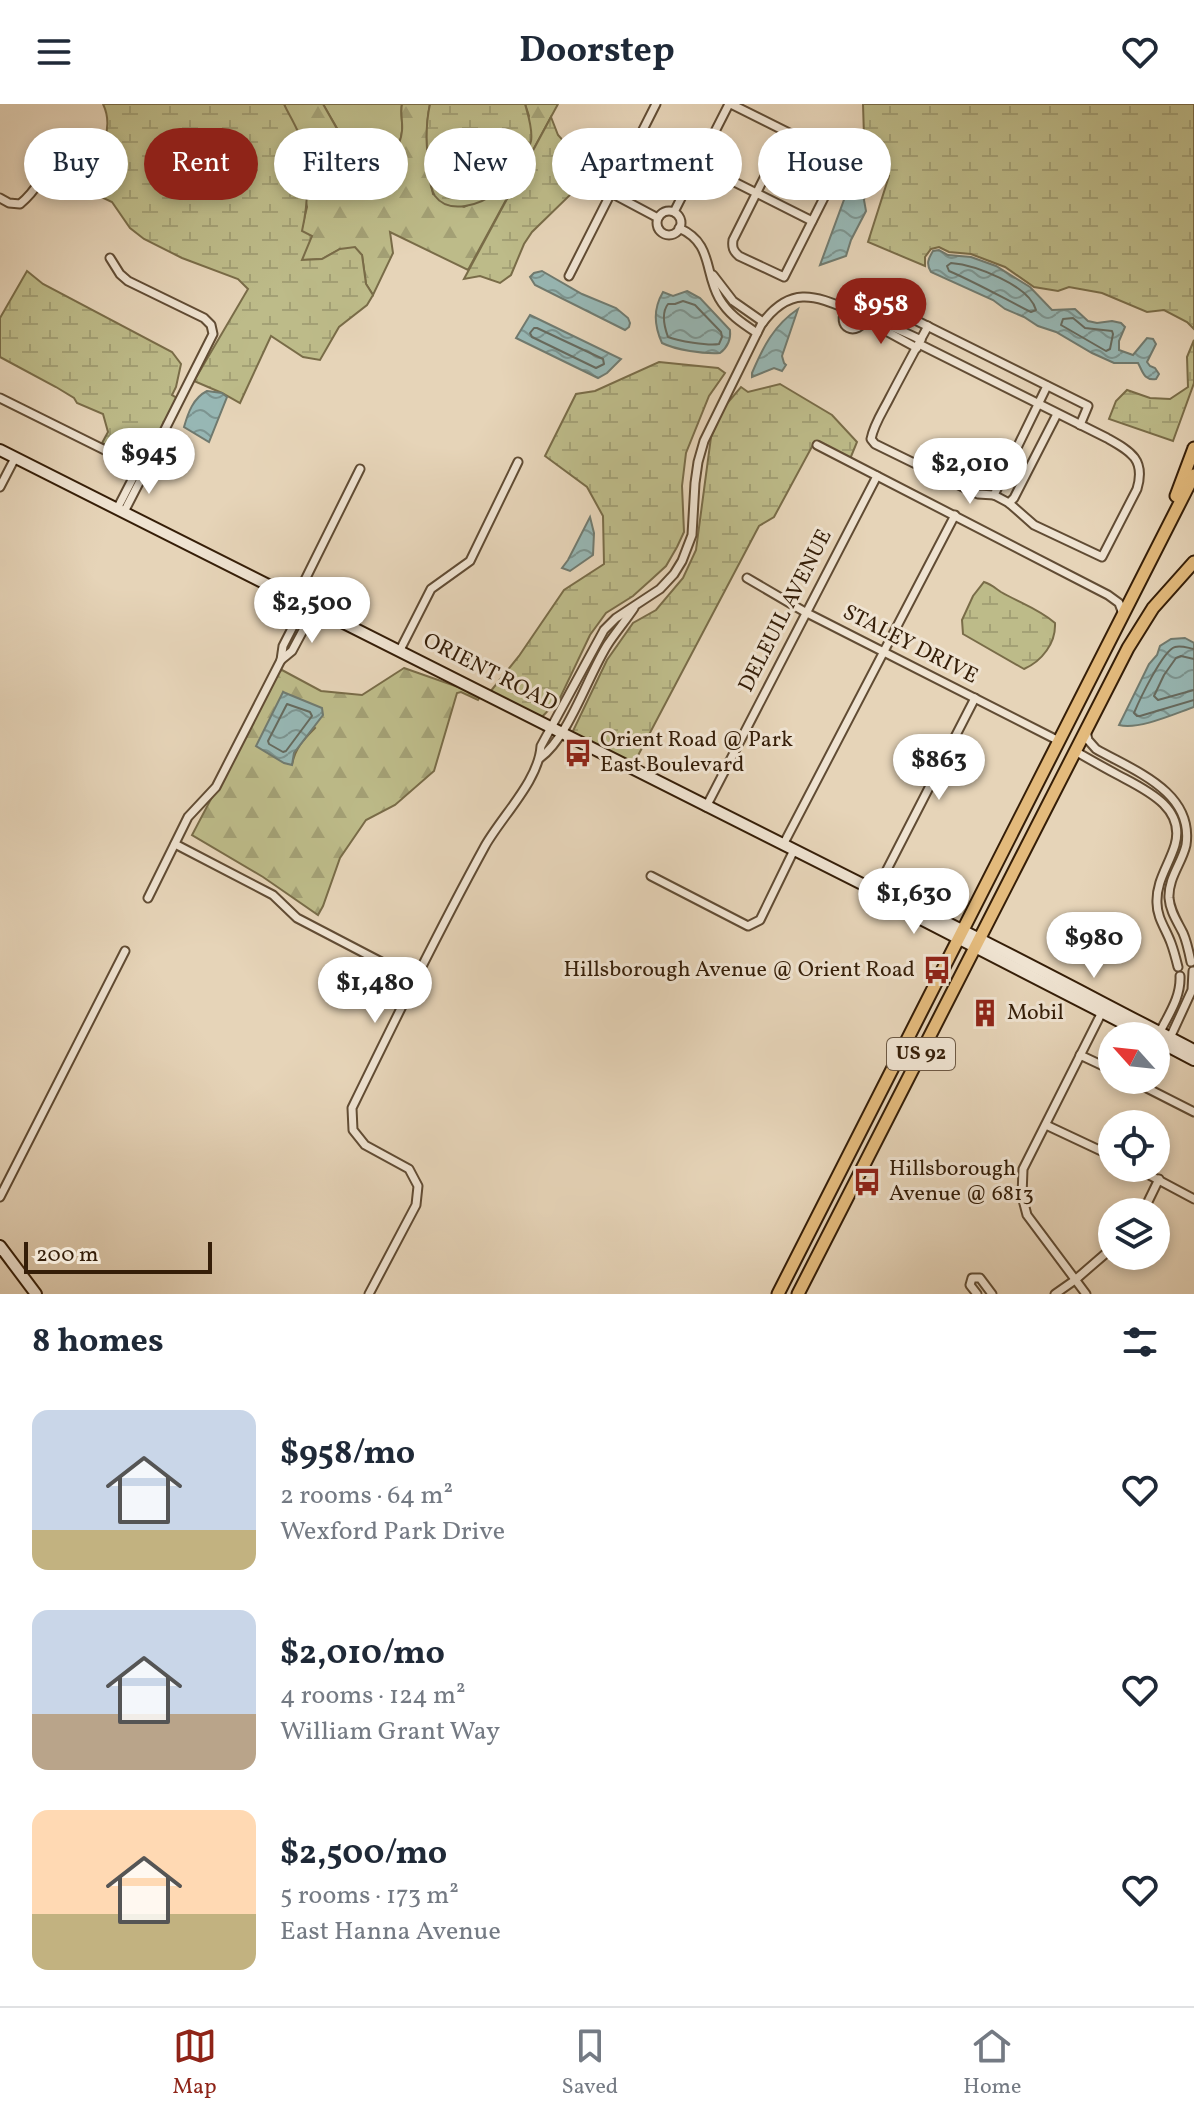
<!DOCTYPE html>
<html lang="en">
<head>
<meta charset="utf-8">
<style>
	body { margin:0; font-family:Vollkorn,serif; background:#f6f6f7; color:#1f2937; height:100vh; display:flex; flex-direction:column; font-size:30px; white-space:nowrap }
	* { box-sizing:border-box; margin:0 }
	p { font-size:26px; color:#747a83 }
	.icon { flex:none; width:44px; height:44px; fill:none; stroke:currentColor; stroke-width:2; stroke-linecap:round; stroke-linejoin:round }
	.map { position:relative; height:1190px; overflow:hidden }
	.drawer { display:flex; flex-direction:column; background:#fff; flex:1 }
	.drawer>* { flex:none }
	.top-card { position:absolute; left:24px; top:24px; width:1146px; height:72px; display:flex; gap:16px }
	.needle { width:52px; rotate:297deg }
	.buttons { position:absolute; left:1098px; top:918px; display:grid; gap:16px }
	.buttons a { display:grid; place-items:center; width:72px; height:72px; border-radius:50%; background:#fff; box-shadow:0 4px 12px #0003; font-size:40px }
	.scale { position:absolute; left:24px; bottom:20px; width:188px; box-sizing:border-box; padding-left:8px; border:4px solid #351e08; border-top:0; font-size:22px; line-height:28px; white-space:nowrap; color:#351e08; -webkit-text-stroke:6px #efe3d1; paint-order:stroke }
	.price { position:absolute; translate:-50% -68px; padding:0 18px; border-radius:28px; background:#fff; color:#222; font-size:26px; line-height:52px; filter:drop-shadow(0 2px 4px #0008) }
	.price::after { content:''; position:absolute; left:50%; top:48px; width:24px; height:18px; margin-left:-12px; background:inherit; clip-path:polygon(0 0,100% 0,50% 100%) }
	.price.on { background:#8f2418; color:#fff }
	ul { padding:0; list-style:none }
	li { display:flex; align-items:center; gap:24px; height:200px; padding:0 32px }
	li span { display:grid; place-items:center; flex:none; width:224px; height:160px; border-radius:16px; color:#555 }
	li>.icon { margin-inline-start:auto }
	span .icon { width:96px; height:96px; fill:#fffc; stroke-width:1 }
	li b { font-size:34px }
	h2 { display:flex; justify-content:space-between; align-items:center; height:96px; padding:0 32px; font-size:34px }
	.chip { padding:0 28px; border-radius:36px; background:#fff; box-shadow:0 4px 12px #0003; font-size:28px; line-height:72px }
	.chip.on { background:#8f2418; color:#fff }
	header { display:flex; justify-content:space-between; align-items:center; height:104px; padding:0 32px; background:#fff; font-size:36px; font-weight:700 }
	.menu { display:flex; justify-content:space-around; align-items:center; height:112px; border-top:2px solid #e0e1e3; background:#fff; font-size:22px; color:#747a83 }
	.menu a { display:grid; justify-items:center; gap:4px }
	.menu .on { color:#8f2418 }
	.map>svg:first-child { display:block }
	.green { fill:#bdbb89; stroke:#796c48; stroke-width:2 }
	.forest { fill:url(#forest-firs); stroke:#796c48; stroke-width:2; fill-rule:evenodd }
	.wetland { fill:url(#wetland-marsh); stroke:#796c48; stroke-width:2 }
	.water { fill:url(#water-waves); stroke:#707a6f; stroke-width:2 }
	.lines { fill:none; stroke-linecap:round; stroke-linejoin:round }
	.shore { stroke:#666a5e; stroke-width:2 }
	.street-casing { stroke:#614c34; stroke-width:11 }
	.secondary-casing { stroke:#351e08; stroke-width:14 }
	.primary-casing { stroke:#351e08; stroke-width:15 }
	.street { stroke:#efe3d1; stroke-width:7 }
	.secondary { stroke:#efe3d1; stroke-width:10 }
	.primary { stroke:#e3ba7c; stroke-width:11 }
	.labels { text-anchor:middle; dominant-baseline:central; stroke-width:6; stroke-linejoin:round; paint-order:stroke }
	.shield { fill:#efe3d1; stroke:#6d5944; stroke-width:2 }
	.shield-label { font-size:20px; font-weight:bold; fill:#351e08 }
	.street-label { font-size:22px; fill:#351e08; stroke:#efe3d1 }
	.poi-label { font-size:22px; fill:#351e08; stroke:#efe3d1; text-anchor:start }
</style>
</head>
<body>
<header><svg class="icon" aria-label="menu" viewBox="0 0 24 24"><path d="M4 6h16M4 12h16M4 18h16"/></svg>Doorstep<svg class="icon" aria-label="heart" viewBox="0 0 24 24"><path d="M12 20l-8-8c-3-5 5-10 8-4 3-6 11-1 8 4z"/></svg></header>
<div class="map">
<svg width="1194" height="1190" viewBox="0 0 1194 1190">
	<defs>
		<pattern id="forest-firs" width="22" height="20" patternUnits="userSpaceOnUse" patternTransform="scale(2)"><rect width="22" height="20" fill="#bdbb89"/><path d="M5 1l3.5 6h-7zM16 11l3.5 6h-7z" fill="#a3a075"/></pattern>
		<pattern id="wetland-marsh" width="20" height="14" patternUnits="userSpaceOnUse" patternTransform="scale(2)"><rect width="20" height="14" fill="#bdbb89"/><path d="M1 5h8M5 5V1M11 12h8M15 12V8" fill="none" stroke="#a3a075"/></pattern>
		<pattern id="water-waves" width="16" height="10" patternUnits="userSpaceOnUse" patternTransform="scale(2)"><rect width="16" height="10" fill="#97b7b4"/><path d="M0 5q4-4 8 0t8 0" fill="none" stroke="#7c9490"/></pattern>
	</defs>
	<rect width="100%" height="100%" fill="#e6d4b8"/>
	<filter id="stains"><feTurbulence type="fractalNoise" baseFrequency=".0025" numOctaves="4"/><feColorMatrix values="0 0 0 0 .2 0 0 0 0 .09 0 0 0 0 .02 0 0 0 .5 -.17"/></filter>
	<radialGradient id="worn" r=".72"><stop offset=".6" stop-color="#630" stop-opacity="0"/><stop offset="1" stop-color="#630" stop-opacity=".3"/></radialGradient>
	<path class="green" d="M323 0H402C400 9 403 18 402 27 400 47 387 61 372 72L364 71Z"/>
	<g class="forest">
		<path d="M284 0H323L363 71 372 72C387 61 400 47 402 27 403 18 400 9 402 0H430C424 29 427 61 433 90L464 103 496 88 529 12 525 0H558L468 166 390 128 393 149 373 191 366 180 362 151 340 145 322 155 302 156 301 128 307 103Z"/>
		<path d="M404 564 481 591 478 596 461 588 457 589 434 667 395 701 366 716 340 754 323 802 318 811 263 773 192 731 212 693 219 685 279 568 282 566 321 587 362 591ZM284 589 315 624C304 635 295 644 292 661Z"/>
	</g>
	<g class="wetland">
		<path d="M103 0H284C288 9 294 18 298 28 310 58 309 96 302 127L312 132 302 156 322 155 340 145 355 143 362 151 366 180 373 191 367 201 339 223 320 256 303 253 271 232 240 299 222 289 194 277 248 185 238 175 182 154 144 135 130 124 112 98 93 89 74 93C88 65 119 33 103 0Z"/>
		<path d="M430 0H525C528 11 533 25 531 37 528 51 507 78 496 88 481 101 449 111 435 92 429 83 429 67 428 56 426 38 426 18 430 0Z"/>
		<path d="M863 0H1194V225L1187 218 1164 206 1147 208 1102 189 1069 183 1058 187 1034 183 1005 163 971 150 949 148 939 143 931 145 925 153V162L868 138 889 72 853 54 864 32Z"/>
		<path d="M551 13 558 31 568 42 576 58 577 75 570 91 532 128 524 140 511 171 500 179 480 172 464 175Z"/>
		<path d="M27 167 43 180 172 248 181 260 176 283 172 291 177 294 143 360 102 339 108 328 103 310 77 299 74 294 56 283 0 253V214Z"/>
		<path d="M1194 236V279L1173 337 1109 315 1116 297 1127 286 1150 294 1170 295 1188 283 1187 253Z"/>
		<path d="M659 258 718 264 725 269 709 292 686 349 682 382 684 428 677 443 666 462 653 474 633 492 606 509 590 531 560 594 541 614 490 588 519 552 564 486 604 460 603 412 587 383 545 352 576 290 595 287Z"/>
		<path d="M780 280 832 311 857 338 850 355 815 337 774 413 759 422 633 661 572 629 607 556 633 519 656 506 683 474 696 446 711 333 724 303 741 283 748 288Z"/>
		<path d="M984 478C991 480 995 484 1001 488 1020 499 1039 505 1055 519 1056 539 1042 557 1024 565L963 530 962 516 973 492Z"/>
	</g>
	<g class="water">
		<path d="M852 74H857L867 81 864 96 866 107 851 136 846 152 820 161Z"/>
		<path d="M939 146 948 151 971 153 996 162 1030 183 1052 206 1075 205 1088 217 1097 219 1112 217 1121 219 1125 223 1119 237V246L1133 251 1147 234 1153 235 1156 240 1147 258 1150 262 1155 264 1159 270 1156 275C1144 277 1143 268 1138 259H1114L1092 249 1056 228 1038 222 1024 213 1005 205 993 196 931 168C926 160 928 155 933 147Z"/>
		<path d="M542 167 582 190 616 204 628 214 630 219 629 223 625 226 535 181 530 173 534 169Z"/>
		<path d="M687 187 700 194 730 226C731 236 728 243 720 249 703 250 676 246 662 239 654 221 653 205 663 188L673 192Z"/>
		<path d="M798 205 782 252 784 259 786 261 782 267 774 264 752 273V269C763 243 774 221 798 205Z"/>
		<path d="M530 211 621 255 607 269 598 274 516 234Z"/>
		<path d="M207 287 222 289 227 293 209 338 184 323C188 309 193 294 207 287Z"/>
		<path d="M590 413 594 429 593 451 570 467 562 464 568 456Z"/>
		<path d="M1185 534 1194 539V603C1174 610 1139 626 1119 621L1149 560 1157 551 1160 542 1171 535Z"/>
		<path d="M283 588 322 604 323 611 294 649 292 661 284 659 256 642Z"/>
	</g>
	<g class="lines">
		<g class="shore">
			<path d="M951 159C975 161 1029 181 1036 206L1031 208C1003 194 977 179 949 167L947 162Z"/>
			<path d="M683 197 695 201 721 228 722 233 719 240C708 242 678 237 668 233 664 222 661 209 668 200H675Z"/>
			<path d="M1073 214 1085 224 1112 227 1113 230 1110 245 1106 247 1061 221 1063 215Z"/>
			<path d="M534 224H537L603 255 604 260 596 264 532 233 530 229Z"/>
			<path d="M1194 545C1188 544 1181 541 1175 543 1163 546 1139 597 1134 609L1137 612H1140L1194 596"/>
			<path d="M1194 555 1181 552 1176 554 1164 571 1154 592 1158 596 1194 586"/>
			<path d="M287 600 310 608 312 612 286 647 283 648 269 640 268 637Z"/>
		</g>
		<defs>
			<g id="street">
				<path d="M731 0 841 55 842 58 784 173 739 152C733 147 732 143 733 136L787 28"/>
				<path d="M641 31 812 117"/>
				<path d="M611 89 658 114"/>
				<path d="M0 94 9 99 20 100C37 86 44 70 52 50"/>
				<circle cx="669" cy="119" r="12"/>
				<path d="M674 108 729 0"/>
				<path d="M679 124C713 139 704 167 719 194 728 210 742 219 757 229"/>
				<path d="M110 154 120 170 128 177 204 214 211 221 213 230 148 359 135 370 117 405"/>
				<path d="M713 171 733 197 763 218"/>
				<path d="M569 172 656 0"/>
				<path d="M847 204C834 223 857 235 867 213"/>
				<path d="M909 213 1088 302 1080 321"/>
				<path d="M868 214 873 220 917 244"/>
				<path d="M919 240 1107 334C1130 347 1146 355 1137 385L1102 453 1034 421 1009 399 994 391 978 390 967 385 875 340 871 335C874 320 883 307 889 295 902 270 915 246 928 222"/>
				<path d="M0 294 143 365"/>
				<path d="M817 341 1108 491 1119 499 1123 510"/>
				<path d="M0 383 15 354"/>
				<path d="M994 391 1047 282"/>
				<path d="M1009 399 1014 394 1057 310"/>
				<path d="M124 408 141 375 143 365"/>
				<path d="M747 474 805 508 1059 637"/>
				<path d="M296 494 360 365"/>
				<path d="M400 546 431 485 470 457 518 358"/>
				<path d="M281 556 292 547 315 504"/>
				<path d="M1086 627 1088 636 1096 645C1132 666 1194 687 1186 741 1182 759 1168 774 1169 794 1170 807 1177 817 1183 829 1187 838 1189 848 1191 858"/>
				<path d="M1075 647C1089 655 1103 663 1118 671 1144 685 1186 703 1175 741 1169 761 1156 777 1157 799 1157 814 1166 825 1171 839 1174 847 1176 855 1178 863"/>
				<path d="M540 654C569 633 588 571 608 540 616 528 626 516 634 504"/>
				<path d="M706 703 877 372"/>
				<path d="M175 740 273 791 297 814 414 875"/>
				<path d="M783 741 955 411"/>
				<path d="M651 772 748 822 760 816 794 746"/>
				<path d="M876 787 975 594"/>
				<path d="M148 794 188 713 216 683 281 556 283 542 305 499"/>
				<path d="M1159 930C1168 911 1181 894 1180 872"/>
				<path d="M1169 936 1192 886 1193 867"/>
				<path d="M1080 951 1112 966"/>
				<path d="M1131 976 1194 1008"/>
				<path d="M1046 1021 1112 1052"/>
				<path d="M1136 1064 1194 1095"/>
				<path d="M0 1093 125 847"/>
				<path d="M1143 1108 1159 1075"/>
				<path d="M369 1190 416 1101 418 1082 409 1065 365 1041 353 1026 352 1004C395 916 438 828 485 742 502 712 539 676 541 642L604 526 616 514 660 485 674 470 682 457 692 431 695 379 698 358 704 337 761 221C793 176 821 195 862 211 883 219 901 226 921 236"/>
				<path d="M977 1190 970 1181 972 1174H980L992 1190"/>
				<path d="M1055 1190 1075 1176 1112 1144"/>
				<path d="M1086 1190 1027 1111 1022 1092 1023 1065 1102 908"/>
			</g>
			<g id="secondary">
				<path d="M0 346 876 787 885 788C989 838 1091 893 1194 946"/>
				<path d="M876 787 882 795 1148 932"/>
				<path d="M1156 936 1194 956"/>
				<path d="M0 1142 36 1190"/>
			</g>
			<g id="primary">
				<path d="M1176 392 1194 344"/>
				<path d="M778 1190 1194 371"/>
				<path d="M798 1190 1128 544 1153 504 1194 458"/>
			</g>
		</defs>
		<use href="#street" class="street-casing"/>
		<use href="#secondary" class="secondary-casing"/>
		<use href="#primary" class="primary-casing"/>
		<use href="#street" class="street"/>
		<use href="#secondary" class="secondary"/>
		<use href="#primary" class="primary"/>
	</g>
	<defs>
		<symbol id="bus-bare" viewBox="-9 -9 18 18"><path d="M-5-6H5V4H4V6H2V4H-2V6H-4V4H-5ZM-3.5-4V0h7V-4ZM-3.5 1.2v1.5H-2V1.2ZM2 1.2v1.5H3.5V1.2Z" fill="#8f2418" stroke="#efe3d1" stroke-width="2.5" paint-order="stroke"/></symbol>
		<symbol id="building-bare" viewBox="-9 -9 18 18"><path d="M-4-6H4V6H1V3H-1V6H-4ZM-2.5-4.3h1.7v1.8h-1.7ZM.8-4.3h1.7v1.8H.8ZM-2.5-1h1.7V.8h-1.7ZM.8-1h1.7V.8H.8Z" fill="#8f2418" stroke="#efe3d1" stroke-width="2.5" paint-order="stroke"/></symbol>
	</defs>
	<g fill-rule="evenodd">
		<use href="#bus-bare" x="558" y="629" width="40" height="40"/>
		<use href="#bus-bare" x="917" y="846" width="40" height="40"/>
		<use href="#building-bare" x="965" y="889" width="40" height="40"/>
		<use href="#bus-bare" x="847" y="1058" width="40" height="40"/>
	</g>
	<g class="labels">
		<rect class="shield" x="887" y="934" width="68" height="32" rx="6"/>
		<g class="shield-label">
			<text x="921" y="950">US 92</text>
		</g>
		<g class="street-label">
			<text transform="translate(786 507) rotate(-63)">DELEUIL AVENUE</text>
			<text transform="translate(910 541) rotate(27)">STALEY DRIVE</text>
			<text transform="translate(490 569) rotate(27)">ORIENT ROAD</text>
		</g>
		<g class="poi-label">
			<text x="600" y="636">Orient Road @ Park<tspan x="600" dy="25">East Boulevard</tspan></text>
			<text x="915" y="866" text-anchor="end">Hillsborough Avenue @ Orient Road</text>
			<text x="1007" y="909">Mobil</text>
			<text x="889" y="1065">Hillsborough<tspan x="889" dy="25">Avenue @ 6813</tspan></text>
		</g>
	</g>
	<rect width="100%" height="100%" filter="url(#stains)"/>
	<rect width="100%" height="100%" fill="url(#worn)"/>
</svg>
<div class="buttons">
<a><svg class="needle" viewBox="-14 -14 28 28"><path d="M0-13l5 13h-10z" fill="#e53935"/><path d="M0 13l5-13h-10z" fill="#747a83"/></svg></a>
<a><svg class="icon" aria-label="locate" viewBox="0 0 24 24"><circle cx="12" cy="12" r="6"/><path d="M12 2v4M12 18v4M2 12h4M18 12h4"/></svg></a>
<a><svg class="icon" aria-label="layers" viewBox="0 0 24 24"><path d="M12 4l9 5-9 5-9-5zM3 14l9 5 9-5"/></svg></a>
</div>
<div class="scale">200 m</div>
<b class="price on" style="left:881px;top:242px">$958</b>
<b class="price" style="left:149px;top:392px">$945</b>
<b class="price" style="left:970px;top:402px">$2,010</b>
<b class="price" style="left:312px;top:541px">$2,500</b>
<b class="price" style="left:939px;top:698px">$863</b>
<b class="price" style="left:914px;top:832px">$1,630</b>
<b class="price" style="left:1094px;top:876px">$980</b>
<b class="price" style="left:375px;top:921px">$1,480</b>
<div class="top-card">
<a class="chip">Buy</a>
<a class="chip on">Rent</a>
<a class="chip">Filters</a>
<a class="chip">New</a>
<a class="chip">Apartment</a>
<a class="chip">House</a>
</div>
</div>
<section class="drawer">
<h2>8 homes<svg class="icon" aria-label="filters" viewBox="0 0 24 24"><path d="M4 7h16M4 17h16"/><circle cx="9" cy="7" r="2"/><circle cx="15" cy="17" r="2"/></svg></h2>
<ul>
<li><span style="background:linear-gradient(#c9d6e8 75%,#c2b280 0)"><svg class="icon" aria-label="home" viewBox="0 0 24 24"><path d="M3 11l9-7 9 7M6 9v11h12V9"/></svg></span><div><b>$958/mo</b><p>2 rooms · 64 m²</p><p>Wexford Park Drive</p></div><svg class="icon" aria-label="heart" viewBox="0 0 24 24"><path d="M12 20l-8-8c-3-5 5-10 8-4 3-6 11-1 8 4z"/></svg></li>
<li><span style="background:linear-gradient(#c9d6e8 65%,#b9a48a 0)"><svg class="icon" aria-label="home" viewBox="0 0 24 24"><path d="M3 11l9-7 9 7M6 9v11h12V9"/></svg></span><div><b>$2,010/mo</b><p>4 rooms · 124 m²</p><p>William Grant Way</p></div><svg class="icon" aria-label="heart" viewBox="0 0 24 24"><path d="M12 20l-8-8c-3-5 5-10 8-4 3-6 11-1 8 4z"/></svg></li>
<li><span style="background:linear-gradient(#ffd9b3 65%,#c2b280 0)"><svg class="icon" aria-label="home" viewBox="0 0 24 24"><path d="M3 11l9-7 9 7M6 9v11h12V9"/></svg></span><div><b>$2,500/mo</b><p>5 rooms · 173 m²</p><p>East Hanna Avenue</p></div><svg class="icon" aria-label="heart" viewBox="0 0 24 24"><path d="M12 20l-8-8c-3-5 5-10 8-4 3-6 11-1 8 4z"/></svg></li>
</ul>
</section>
<nav class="menu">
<a class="on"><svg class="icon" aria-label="map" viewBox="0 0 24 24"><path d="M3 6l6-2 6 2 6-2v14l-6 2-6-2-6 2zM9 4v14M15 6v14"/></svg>Map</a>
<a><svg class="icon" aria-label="saved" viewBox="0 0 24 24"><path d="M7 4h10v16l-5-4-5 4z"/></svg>Saved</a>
<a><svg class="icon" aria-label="home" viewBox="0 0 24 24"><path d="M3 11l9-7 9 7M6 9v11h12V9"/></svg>Home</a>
</nav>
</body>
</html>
